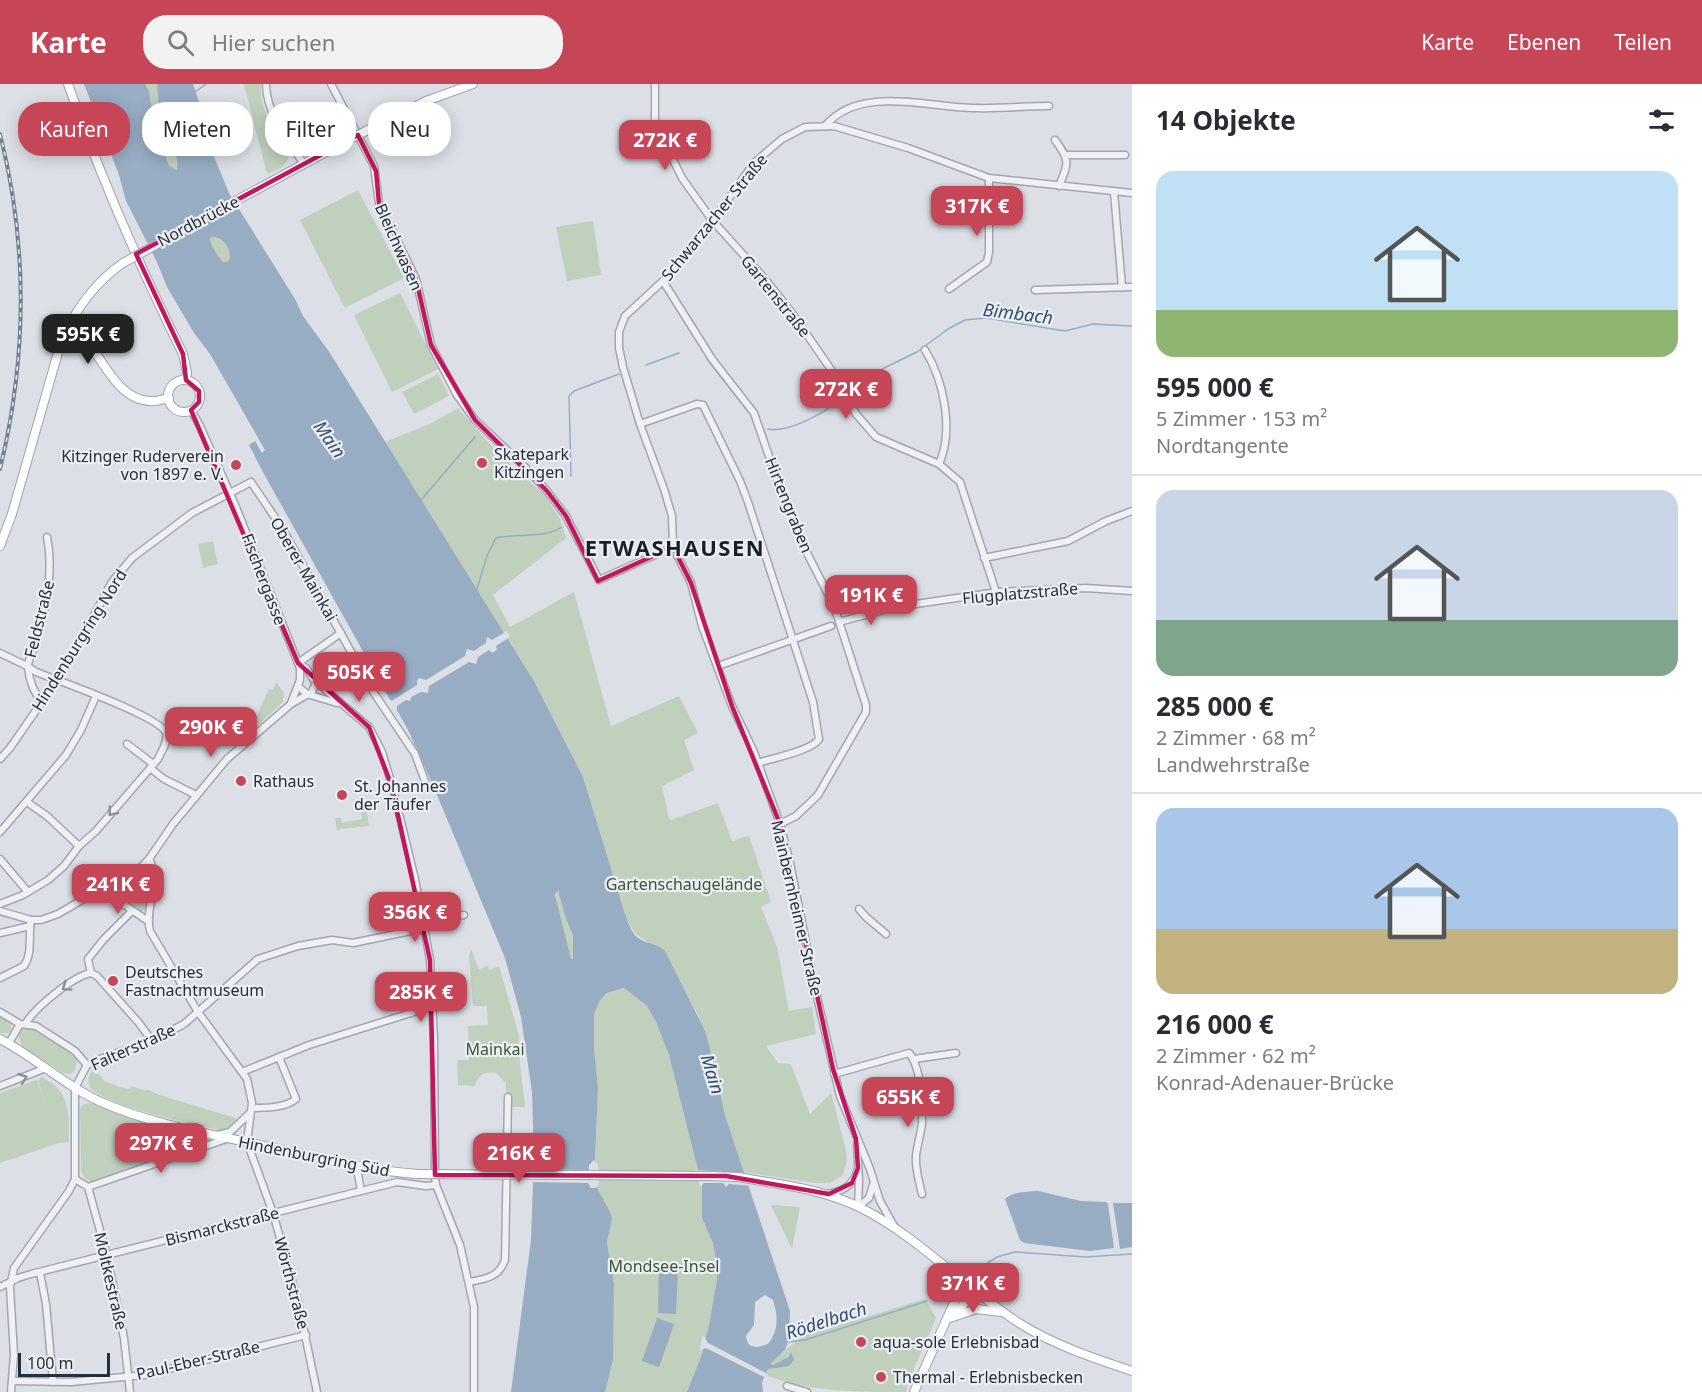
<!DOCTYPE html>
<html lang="de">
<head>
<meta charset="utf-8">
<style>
	body { margin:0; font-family:"Noto Sans",sans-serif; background:#f2f2f3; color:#2b2b33; height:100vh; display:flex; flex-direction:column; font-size:22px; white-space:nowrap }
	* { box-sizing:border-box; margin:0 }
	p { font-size:20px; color:#7c7c81 }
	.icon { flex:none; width:33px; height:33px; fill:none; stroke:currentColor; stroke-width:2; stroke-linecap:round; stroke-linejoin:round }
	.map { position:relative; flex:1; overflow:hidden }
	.drawer { display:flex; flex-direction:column; background:#fff; width:570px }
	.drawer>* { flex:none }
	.guide { position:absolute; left:18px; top:18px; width:570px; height:54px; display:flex; gap:12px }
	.scale { position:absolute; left:18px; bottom:15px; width:92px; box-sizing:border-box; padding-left:6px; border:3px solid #272e3b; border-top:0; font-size:16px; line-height:21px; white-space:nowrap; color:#272e3b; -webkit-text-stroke:4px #ebeef3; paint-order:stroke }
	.price { position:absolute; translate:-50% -51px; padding:0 14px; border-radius:12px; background:#c64556; color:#fff; font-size:20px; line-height:39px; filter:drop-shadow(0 2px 3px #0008) }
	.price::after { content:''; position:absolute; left:50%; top:36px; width:18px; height:14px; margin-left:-9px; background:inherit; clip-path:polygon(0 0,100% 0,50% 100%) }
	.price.selected { background:#222; color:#fff }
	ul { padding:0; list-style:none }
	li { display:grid; align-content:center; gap:12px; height:318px; padding:0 24px }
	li+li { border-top:2px solid #e1e1e2 }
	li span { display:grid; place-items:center; height:186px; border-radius:18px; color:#555 }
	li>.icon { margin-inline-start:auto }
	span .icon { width:108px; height:108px; fill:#fffc; stroke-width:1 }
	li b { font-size:26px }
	h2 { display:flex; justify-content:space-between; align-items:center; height:72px; padding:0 24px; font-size:26px }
	.pill { padding:0 21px; border-radius:24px; background:#fff; box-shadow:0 3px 15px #0003; font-size:21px; line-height:54px }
	.pill.selected { background:#c64556; color:#fff }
	header { display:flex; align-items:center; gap:36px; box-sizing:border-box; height:84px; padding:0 30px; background:#c64556; color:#fff }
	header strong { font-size:28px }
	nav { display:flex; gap:33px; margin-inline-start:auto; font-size:21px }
	.search { width:420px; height:54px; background:#f2f2f3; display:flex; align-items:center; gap:15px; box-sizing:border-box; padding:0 21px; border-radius:24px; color:#7c7c81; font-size:22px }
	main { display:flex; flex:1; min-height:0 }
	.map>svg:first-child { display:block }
	.green { fill:#c1cfbd }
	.water { fill:#98adc4; fill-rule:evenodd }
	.pier { fill:#dcdfe5 }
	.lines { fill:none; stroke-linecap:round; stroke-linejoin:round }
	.stream { stroke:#98adc4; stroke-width:1.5 }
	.minor-casing { stroke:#a2a6af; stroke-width:9 }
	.major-casing { stroke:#9ca4b0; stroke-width:10 }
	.minor { stroke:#eef0f4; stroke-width:6 }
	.major { stroke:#fff; stroke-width:8 }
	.rail-casing { stroke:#767f8e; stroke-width:4 }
	.rail { stroke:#ebeef3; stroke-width:1.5; stroke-dasharray:4.5; stroke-linecap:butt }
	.minor-bridge-casing { stroke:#a2a6af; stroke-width:9; stroke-linecap:butt }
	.major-bridge-casing { stroke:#9ca4b0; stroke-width:10; stroke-linecap:butt }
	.minor-bridge { stroke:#eef0f4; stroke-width:6 }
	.major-bridge { stroke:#fff; stroke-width:8 }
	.oneway { stroke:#8a8f98 }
	.marked { fill:none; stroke:#c2185b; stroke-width:4.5; stroke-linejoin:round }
	.poi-dot { fill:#c64556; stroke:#ebeef3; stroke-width:2 }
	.labels { text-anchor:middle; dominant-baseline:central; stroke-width:4.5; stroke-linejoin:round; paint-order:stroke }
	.street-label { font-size:16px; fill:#272e3b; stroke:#ebeef3 }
	.poi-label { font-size:16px; fill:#272e3b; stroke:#ebeef3; text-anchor:start }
	.park-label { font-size:16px; fill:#3a5635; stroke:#ebeef3 }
	.water-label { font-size:18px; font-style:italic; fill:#334c6c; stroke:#ebeef3 }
	.district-label { font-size:22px; font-weight:bold; letter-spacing:1.5px; fill:#191f2b; stroke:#ebeef3 }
</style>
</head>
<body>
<header>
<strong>Karte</strong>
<div class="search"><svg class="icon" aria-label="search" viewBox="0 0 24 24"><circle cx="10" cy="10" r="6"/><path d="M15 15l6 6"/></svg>Hier suchen</div>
<nav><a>Karte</a><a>Ebenen</a><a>Teilen</a></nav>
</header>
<main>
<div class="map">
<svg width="1132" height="1308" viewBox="0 0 1132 1308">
	<rect width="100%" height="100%" fill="#dcdfe5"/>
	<g class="green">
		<path d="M145 0H157L158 19 164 46 176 67 177 86 169 83 154 39 149 7Z"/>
		<path d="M244 0H261C258 27 278 50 289 72 286 83 277 86 267 90Z"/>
		<path d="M358 106 404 194 345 224 300 136Z"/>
		<path d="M593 137 601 191 567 197 556 143Z"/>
		<path d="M213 153C225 154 232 166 229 177L223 178C217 172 210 163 210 154Z"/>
		<path d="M400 209 438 285 392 308 354 231Z"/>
		<path d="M438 290 449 312 414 330 402 308Z"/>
		<path d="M458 324 488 358 544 411 560 435 566 454 493 511 510 543 574 508 611 642 679 612 698 649 684 656 694 686 662 702 669 734 671 736 718 719 732 757 749 752 771 818 761 823 777 863 789 927 812 923 816 950 766 962 778 979 791 980 810 1030 831 1009 846 1066 847 1077 843 1091 830 1099H814L744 1088 725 1031 699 933 682 903 647 857C633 851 630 841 624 827L583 693 534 597 385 358 432 339Z"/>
		<path d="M213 457 218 480 203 484 198 460Z"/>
		<path d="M276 598 284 609 283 618 256 643 252 642 269 605 273 606Z"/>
		<circle cx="229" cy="651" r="8"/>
		<path d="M365 721 368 727 367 729 369 742 340 745 337 747 335 734H341L342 739 362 735 360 724Z"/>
		<path d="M138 796 146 798 147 801 146 824 142 828 133 823 122 808Z"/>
		<path d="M558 805 566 835 573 851V876L571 875C567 861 551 816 558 805Z"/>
		<path d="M471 865 479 885 488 882 489 886 499 882 519 951 520 980 525 1023H506V999L496 989C485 987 477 991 475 1002L458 1001 457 976H469L468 942 488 941 487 922H473L469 872Z"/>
		<path d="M624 904 647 922 656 938 669 971 702 1102V1134L713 1159 716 1176 717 1195 710 1236 702 1270 687 1308H605L613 1276 614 1199 607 1159 612 1134 610 1128 597 1105 595 1076 598 1004 594 964V930L600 916 608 909Z"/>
		<path d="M0 932 11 940 12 943 9 949H0Z"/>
		<path d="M28 944 36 946 73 969 77 978 74 988 69 990 63 989 22 962 18 951 22 945Z"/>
		<path d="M95 981 93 986 94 990H99L104 997 116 1001 118 1003 130 1005 131 1002 146 1007 147 1005 159 1011 236 1034 237 1039 227 1046H219C189 1039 110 1023 90 1004L88 994Z"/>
		<path d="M42 993C71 1008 69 1029 69 1058L59 1059 0 1079V1009L37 996 45 1017 38 996Z"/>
		<path d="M89 1019 208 1054 209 1056 95 1098C87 1097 83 1094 81 1086L80 1025 83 1021Z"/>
		<path d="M771 1121 800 1123 792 1165Z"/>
		<path d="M925 1215 936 1234 908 1298 906 1308C857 1308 811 1308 765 1291L772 1277 803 1252Z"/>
	</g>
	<g class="water">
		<path d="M84 0H145L149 7 154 39 169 82 177 86C179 69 170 61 164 47 159 32 158 16 157 0H193L208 44V58L229 109 295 215 303 232 330 269 534 597 583 693 624 827C628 836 630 848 638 854 647 860 657 859 665 867L706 949 725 1031 790 1227 789 1255 785 1266 770 1280 773 1281 789 1273 791 1268 794 1276 789 1282 768 1285 762 1298 763 1308H687L702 1270 710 1236 717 1195 716 1176 713 1159 702 1134V1102L669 971 656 938 647 922 624 904 607 909 600 916 594 930V964L598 1004 595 1076 597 1104 610 1128 612 1134 607 1159 614 1199 613 1276 605 1308H511L531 1156 534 1073 532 1008 521 933 505 874 432 699 409 648 397 626V623L389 614 264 390 249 361 255 357 262 369 265 366 210 270 194 249 167 203 157 178 126 117 119 91ZM213 153C225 154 232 166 229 177L223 178C217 171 211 163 210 154ZM558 806 566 835 573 851V875H571L555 811ZM765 1211 773 1216C778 1232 779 1246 768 1260 758 1264 747 1266 746 1252L754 1241 755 1218Z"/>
		<path d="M1038 1107 1081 1117 1106 1118 1108 1120 1114 1164 1090 1167 1024 1159 1020 1156 1005 1115C1014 1107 1027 1108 1038 1107Z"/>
		<path d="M1113 1119H1132V1163L1120 1165Z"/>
		<path d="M659 1183 678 1184 676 1230 658 1229Z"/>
		<path d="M657 1234 674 1240 659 1283 642 1277Z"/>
	</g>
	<g class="pier">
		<path d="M507 547 510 553 496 562 497 566 492 569 489 566 478 573 476 580 469 578 429 602 428 609 421 608 411 613 410 617 406 616 394 624 390 618 417 601V597L419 594 426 596 465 572 467 565 474 567 486 559 487 553 492 556Z"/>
		<path d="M594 1076 598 1080 599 1101 595 1104H591L588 1099 530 1098 531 1085 589 1086V1081Z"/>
		<path d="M695 1086 748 1089 752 1102 729 1100 726 1103 723 1099H704L700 1103Z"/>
		<path d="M703 1251 708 1259 768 1290 766 1294 706 1264 699 1267Z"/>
	</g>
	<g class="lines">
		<g class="stream">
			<path d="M195 8 206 0"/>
			<path d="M707 275 750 330"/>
			<path d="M646 281 679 269"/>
			<path d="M850 309 884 284 917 268 948 245 965 236 986 234 1065 247 1093 240 1132 242"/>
			<path d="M768 345C790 349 825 328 842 315"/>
			<path d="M571 392 569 312 574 307 619 290"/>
			<path d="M421 416 475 353"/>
			<path d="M477 505 487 472 496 454C517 449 545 455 562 443"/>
			<path d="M974 1187 997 1173 1015 1168 1085 1173 1132 1170"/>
			<path d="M788 1258 805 1256 927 1217"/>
		</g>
		<defs>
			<g id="minor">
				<path d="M266 0C266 29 288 57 304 80"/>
				<path d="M331 0 374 82 379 119 416 195 431 261 457 311 475 336 528 386 547 407 566 432 599 496 673 463"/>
				<path d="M655 0V39L682 94 712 136 765 195 792 229 832 287 856 330 876 353 939 380 960 398 996 508"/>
				<path d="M825 42C860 0 929 24 975 24 1000 25 1024 22 1049 22"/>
				<path d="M1055 56C1070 76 1069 79 1059 102"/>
				<path d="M1066 71H1125"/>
				<path d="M1114 108 1122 203"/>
				<path d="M663 197 712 275 754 329 781 407 808 471 834 522 866 621V628L818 711 796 732 780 740"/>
				<path d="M949 205 987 178 989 168V94"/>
				<path d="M1035 206 1132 203"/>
				<path d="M925 266C944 297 954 346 939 380"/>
				<path d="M191 326 200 342 236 423 300 584V596L291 619"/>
				<path d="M640 340 697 320 703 321 740 397 748 418 813 618 819 655C812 667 772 674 758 679"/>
				<path d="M984 474 1068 457 1106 437 1132 427"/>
				<path d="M839 538 895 523 998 508 1086 504 1132 507"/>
				<path d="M0 569 27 582 36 588C56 596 160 632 166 649 168 658 162 667 158 675L96 747 79 762 64 782 48 796 23 811 0 820"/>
				<path d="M298 579 306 584 313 595 369 643 382 668 392 701 415 795 430 876 434 956 435 1093 436 1101 460 1161 474 1223V1308"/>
				<path d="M298 579 341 549"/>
				<path d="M718 582 831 542"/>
				<path d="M64 586 112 498 132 474 192 429 251 398 282 444 374 609 415 670 425 697"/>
				<path d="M298 602 307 610 337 619"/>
				<path d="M42 617C34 610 29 595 28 584 27 576 34 566 36 558 46 524 54 488 47 453"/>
				<path d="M127 660 153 680"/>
				<path d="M0 675 10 664 55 599"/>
				<path d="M150 684 164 695 196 711"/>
				<path d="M27 718 47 732 79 762"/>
				<path d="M0 748 66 671 81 646 96 612"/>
				<path d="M0 775 28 808"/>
				<path d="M149 775C162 797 144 824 150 847L198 928 247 995 252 1019 247 1058 273 1129 298 1218 317 1308"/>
				<path d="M113 801 123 820 148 837"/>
				<path d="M859 825 866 833 886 850"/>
				<path d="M0 827 31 836H41L58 830 87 813 113 801 137 787 149 775 173 740 227 675 291 620 312 608 316 598"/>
				<path d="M424 838 464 831"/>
				<path d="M0 849 30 842"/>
				<path d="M91 889 88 875 104 855 132 827"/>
				<path d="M0 894 24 882C33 869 28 851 31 836"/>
				<path d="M0 928 20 940 36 942 75 967 87 981"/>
				<path d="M26 939C35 924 73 892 91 889L97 892 139 939 152 957"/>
				<path d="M9 959 20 940"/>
				<path d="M914 975 956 969"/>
				<path d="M242 988 309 961 433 922"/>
				<path d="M834 990 909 969C921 983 923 1021 922 1039 921 1050 917 1061 916 1072 915 1085 919 1097 922 1110"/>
				<path d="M0 1002 46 984"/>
				<path d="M252 1024C265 1024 285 1024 296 1015L279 973"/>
				<path d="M217 1051 230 1048 250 1029"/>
				<path d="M857 1060 859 1097 858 1123"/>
				<path d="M359 1083 358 1090 361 1107"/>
				<path d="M75 1095 88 1103 107 1172 124 1254 130 1308"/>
				<path d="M88 1103 226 1055"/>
				<path d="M827 1110C841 1108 854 1101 857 1087"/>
				<path d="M858 1123 869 1114 873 1101"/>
				<path d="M894 1142 880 1117 870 1085 840 1012 815 904 790 779 780 740 754 668 732 622 702 542 691 499 673 463 672 432 664 405 640 340 623 283 619 264V248L625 232 663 197 696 160 754 79 782 55 805 43 834 42 908 64 989 94 1132 109"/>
				<path d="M40 1189 46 1220 53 1298"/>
				<path d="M469 1198C486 1195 499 1193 505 1176L508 1013"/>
				<path d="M0 1203 18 1194 31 1190 361 1107 397 1098 426 1102 436 1101"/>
				<path d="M13 1297 71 1298 145 1291 306 1251"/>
				<path d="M787 1302 807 1308"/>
				<path d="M11 1308 14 1271 10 1203 14 1184 69 1107 75 1095V1004L87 981 100 975 152 957 184 940 258 875 298 862 332 856 353 859 425 844"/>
			</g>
			<g id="major">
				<path d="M68 0C100 92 140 183 183 270L187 288 186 296"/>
				<path d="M366 47 426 17 473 0"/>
				<path d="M204 134 350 55"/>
				<path d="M70 237C97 258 112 316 150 317 156 318 163 315 169 314"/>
				<circle cx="184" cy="312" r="16"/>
				<path d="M0 462 12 430 61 258C75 226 94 199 123 179"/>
				<path d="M0 955C35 973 65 1002 101 1018 147 1038 198 1048 247 1058 303 1070 360 1086 418 1090"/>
				<path d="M773 1099C803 1104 833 1110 861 1124 917 1152 965 1204 1019 1239 1054 1261 1093 1274 1132 1287"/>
				<path d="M954 1230 976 1208"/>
				<path d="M950 1234 976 1225 1001 1228"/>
				<path d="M914 1308 953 1221 966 1200"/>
			</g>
		</defs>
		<use href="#minor" class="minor-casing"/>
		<use href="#major" class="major-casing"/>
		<use href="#minor" class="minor"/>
		<use href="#major" class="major"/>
		<defs>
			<path id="rail" d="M0 50C28 161 27 274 0 385"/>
		</defs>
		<use href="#rail" class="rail-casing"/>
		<use href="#rail" class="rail"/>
		<defs>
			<path id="minor-bridge" d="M55 599 64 586"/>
			<g id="major-bridge">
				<path d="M350 55 366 47"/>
				<path d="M123 179 204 134"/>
				<path d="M418 1090 708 1092 738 1093 773 1099"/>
			</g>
		</defs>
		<use href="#minor-bridge" class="minor-bridge-casing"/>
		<use href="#major-bridge" class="major-bridge-casing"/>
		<use href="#minor-bridge" class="minor-bridge"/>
		<use href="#major-bridge" class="major-bridge"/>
	</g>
	<defs><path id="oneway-chevron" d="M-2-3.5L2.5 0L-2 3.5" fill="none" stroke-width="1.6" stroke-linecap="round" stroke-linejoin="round" transform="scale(1.5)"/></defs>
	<g class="oneway">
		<use href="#oneway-chevron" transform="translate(112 728) rotate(129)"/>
		<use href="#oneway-chevron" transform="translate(66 903) rotate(146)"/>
		<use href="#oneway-chevron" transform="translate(23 994) rotate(-20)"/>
	</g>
	<path class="marked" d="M358 51 376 87 379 119 416 195 431 261 475 336 547 407 566 432 598 497 673 463 691 499 732 622 780 740 833 985 856 1055 858 1084 852 1099 829 1110 726 1092 435 1091 430 876 391 700 369 643 298 579 191 326 199 318V307L186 296 183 270 136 170Z"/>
	<g class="poi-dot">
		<circle cx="482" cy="379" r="6"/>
		<circle cx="236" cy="381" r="6"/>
		<circle cx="241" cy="697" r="6"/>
		<circle cx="342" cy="711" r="6"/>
		<circle cx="113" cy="897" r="6"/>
		<circle cx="861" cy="1258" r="6"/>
		<circle cx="881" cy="1293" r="6"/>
	</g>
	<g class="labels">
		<g class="street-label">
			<text transform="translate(714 133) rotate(-51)">Schwarzacher Straße</text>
			<text transform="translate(198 137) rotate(-28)">Nordbrücke</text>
			<text transform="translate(399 163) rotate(66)">Bleichwasen</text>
			<text transform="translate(776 212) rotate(51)">Gartenstraße</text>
			<text transform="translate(789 421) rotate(68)">Hirtengraben</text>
			<text transform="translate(304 485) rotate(60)">Oberer Mainkai</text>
			<text transform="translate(264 495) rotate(69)">Fischergasse</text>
			<text transform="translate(1020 509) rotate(-5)">Flugplatzstraße</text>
			<text transform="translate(39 535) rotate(-76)">Feldstraße</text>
			<text transform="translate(79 556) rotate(-58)">Hindenburgring Nord</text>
			<text transform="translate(797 824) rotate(77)">Mainbernheimer Straße</text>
			<text transform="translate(133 963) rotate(-24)">Falterstraße</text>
			<text transform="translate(314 1072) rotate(11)">Hindenburgring Süd</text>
			<text transform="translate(222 1142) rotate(-14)">Bismarckstraße</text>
			<text transform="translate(111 1197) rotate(77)">Moltkestraße</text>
			<text transform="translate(292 1199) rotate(75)">Wörthstraße</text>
			<text transform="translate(198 1276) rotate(-13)">Paul-Eber-Straße</text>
		</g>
		<g class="poi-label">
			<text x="494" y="370">Skatepark<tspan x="494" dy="18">Kitzingen</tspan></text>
			<text x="224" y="372" text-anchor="end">Kitzinger Ruderverein<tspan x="224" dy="18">von 1897 e. V.</tspan></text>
			<text x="253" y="697">Rathaus</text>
			<text x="354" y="702">St. Johannes<tspan x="354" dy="18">der Täufer</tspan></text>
			<text x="125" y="888">Deutsches<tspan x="125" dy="18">Fastnachtmuseum</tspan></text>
			<text x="873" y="1258">aqua-sole Erlebnisbad</text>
			<text x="893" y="1293">Thermal - Erlebnisbecken</text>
		</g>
		<g class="park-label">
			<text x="684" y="800">Gartenschaugelände</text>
			<text x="495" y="965">Mainkai</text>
			<text x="664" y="1182">Mondsee-Insel</text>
		</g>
		<g class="water-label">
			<text transform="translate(1018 229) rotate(7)">Bimbach</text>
			<text transform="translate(330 355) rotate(55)">Main</text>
			<text transform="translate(713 990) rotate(73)">Main</text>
			<text transform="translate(826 1236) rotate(-18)">Rödelbach</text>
		</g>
		<g class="district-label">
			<text x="675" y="463">ETWASHAUSEN</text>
		</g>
	</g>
</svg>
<div class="scale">100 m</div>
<b class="price" style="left:665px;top:87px">272K €</b>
<b class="price" style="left:977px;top:153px">317K €</b>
<b class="price selected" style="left:88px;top:281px">595K €</b>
<b class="price" style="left:846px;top:336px">272K €</b>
<b class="price" style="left:871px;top:542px">191K €</b>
<b class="price" style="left:359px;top:619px">505K €</b>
<b class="price" style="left:211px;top:674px">290K €</b>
<b class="price" style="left:118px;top:831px">241K €</b>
<b class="price" style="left:415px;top:859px">356K €</b>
<b class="price" style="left:421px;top:939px">285K €</b>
<b class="price" style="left:908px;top:1044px">655K €</b>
<b class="price" style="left:161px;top:1090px">297K €</b>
<b class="price" style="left:519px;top:1100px">216K €</b>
<b class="price" style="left:973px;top:1230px">371K €</b>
<div class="guide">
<a class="pill selected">Kaufen</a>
<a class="pill">Mieten</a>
<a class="pill">Filter</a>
<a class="pill">Neu</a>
</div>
</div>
<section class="drawer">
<h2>14 Objekte<svg class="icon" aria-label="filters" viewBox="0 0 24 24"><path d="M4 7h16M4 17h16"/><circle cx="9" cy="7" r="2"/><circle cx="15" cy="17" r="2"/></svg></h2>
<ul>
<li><span style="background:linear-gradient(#bfe0f5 75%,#8fb573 0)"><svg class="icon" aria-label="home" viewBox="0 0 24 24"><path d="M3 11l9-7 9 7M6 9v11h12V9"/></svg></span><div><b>595 000 €</b><p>5 Zimmer · 153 m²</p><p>Nordtangente</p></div></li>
<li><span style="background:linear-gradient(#c9d6e8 70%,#7fa58c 0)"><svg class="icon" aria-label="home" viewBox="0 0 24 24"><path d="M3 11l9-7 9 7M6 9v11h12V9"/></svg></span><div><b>285 000 €</b><p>2 Zimmer · 68 m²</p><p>Landwehrstraße</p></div></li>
<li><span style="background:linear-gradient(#a9c7e8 65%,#c2b280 0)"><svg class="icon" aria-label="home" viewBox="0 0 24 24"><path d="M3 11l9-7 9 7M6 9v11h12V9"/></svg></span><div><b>216 000 €</b><p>2 Zimmer · 62 m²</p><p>Konrad-Adenauer-Brücke</p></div></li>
</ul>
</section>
</main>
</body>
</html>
